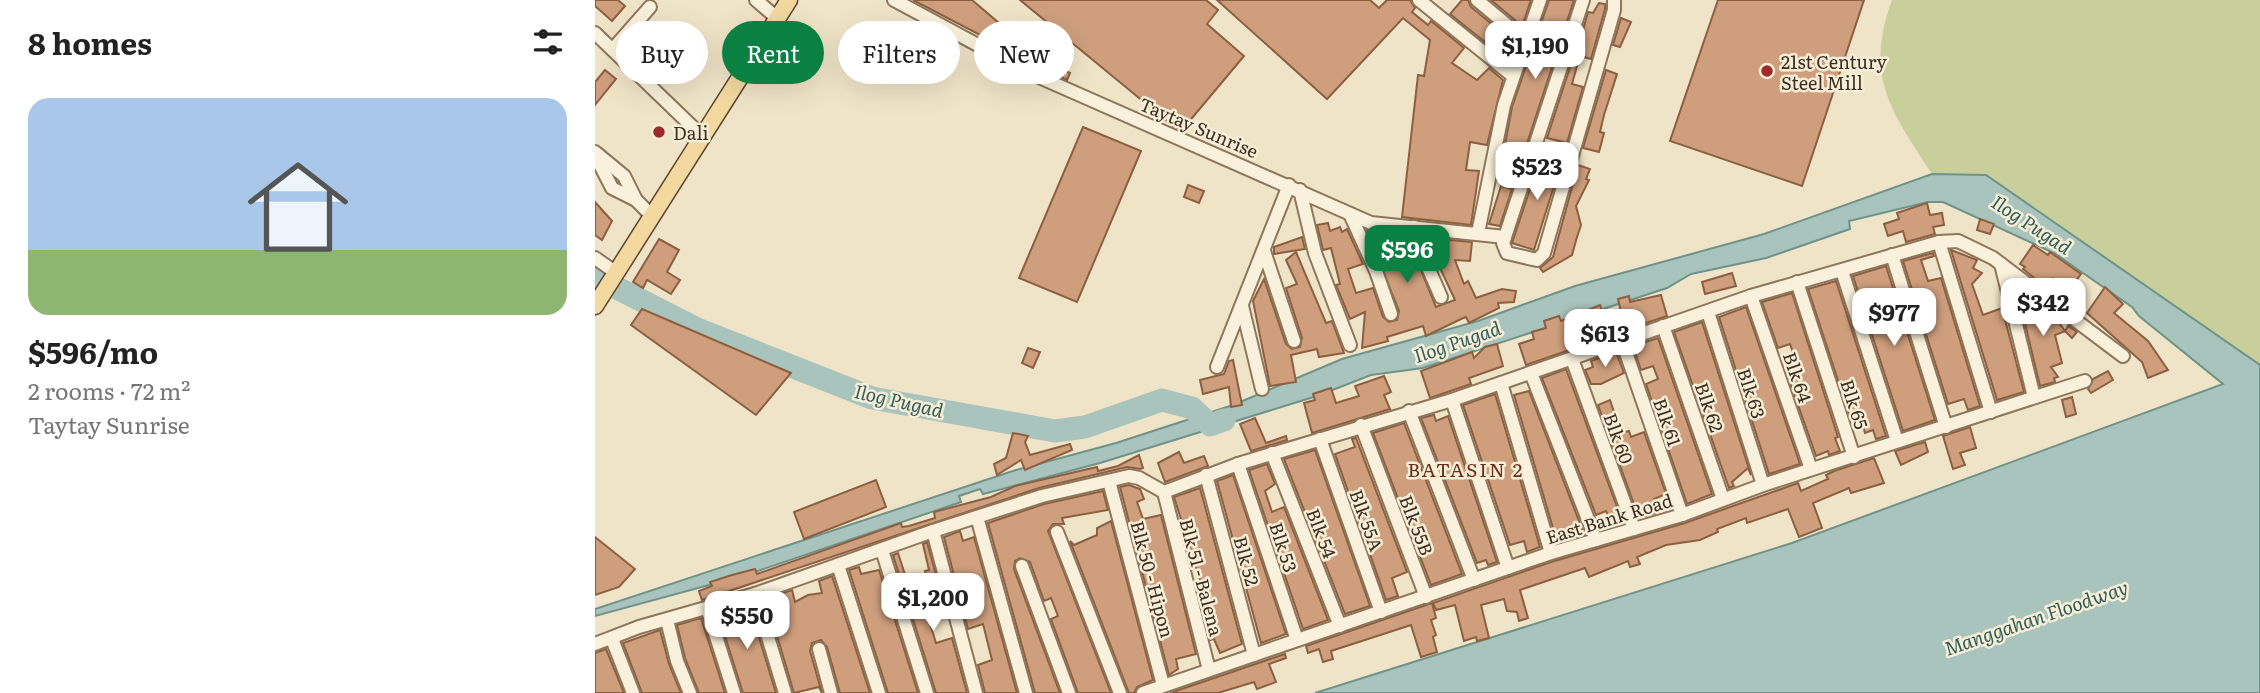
<!DOCTYPE html>
<html lang="en">
<head>
<meta charset="utf-8">
<style>
	body { margin:0; font-family:Literata,serif; background:#f6f6f6; color:#222; height:100vh; display:flex; flex-direction:column; font-size:26px; white-space:nowrap }
	* { box-sizing:border-box; margin:0 }
	p { font-size:23px; color:#767676 }
	.icon { flex:none; width:38px; height:38px; fill:none; stroke:currentColor; stroke-width:2; stroke-linecap:round; stroke-linejoin:round }
	.map { position:relative; flex:1; overflow:hidden }
	.panel { display:flex; flex-direction:column; background:#fff; width:595px }
	.panel>* { flex:none }
	.top-card { position:absolute; left:21px; top:21px; width:665px; height:63px; display:flex; gap:14px }
	.price { position:absolute; translate:-50% -60px; padding:0 16px; border-radius:14px; background:#fff; color:#222; font-size:23px; line-height:46px; filter:drop-shadow(0 2px 4px #0008) }
	.price::after { content:''; position:absolute; left:50%; top:42px; width:21px; height:16px; margin-left:-10px; background:inherit; clip-path:polygon(0 0,100% 0,50% 100%) }
	.price.selected { background:#0b8043; color:#fff }
	ul { padding:0; list-style:none }
	li { display:grid; align-content:center; gap:14px; height:371px; padding:0 28px }
	li+li { border-top:2px solid #e0e0e0 }
	li span { display:grid; place-items:center; height:217px; border-radius:21px; color:#555 }
	li>.icon { margin-inline-start:auto }
	span .icon { width:126px; height:126px; fill:#fffc; stroke-width:1 }
	li b { font-size:30px }
	h2 { display:flex; justify-content:space-between; align-items:center; height:84px; padding:0 28px; font-size:30px }
	.chip { padding:0 24px; border-radius:32px; background:#fff; box-shadow:0 7px 28px #0002; font-size:24px; line-height:63px }
	.chip.selected { background:#0b8043; color:#fff }
	main { display:flex; flex:1; min-height:0 }
	.map>svg:first-child { display:block }
	.green { fill:#c9cf9b }
	.water { fill:#a9c4bc; stroke:#6f938a; stroke-width:2 }
	.lines { fill:none; stroke-linecap:round; stroke-linejoin:round }
	.river { stroke:#a9c4bc; stroke-width:23 }
	.building { fill:#cf9f7d; stroke:#8d5f41; stroke-width:2 }
	.minor-casing { stroke:#8d765c; stroke-width:16 }
	.major-casing { stroke:#5b4430; stroke-width:19 }
	.minor { stroke:#faf1dc; stroke-width:12 }
	.major { stroke:#f3d9a0; stroke-width:16 }
	.poi-dot { fill:#9e2a2b; stroke:#f7eed8; stroke-width:2.5 }
	.labels { text-anchor:middle; dominant-baseline:central; stroke-width:5; stroke-linejoin:round; paint-order:stroke }
	.poi-label { font-size:18px; fill:#3d2e20; stroke:#f7eed8; text-anchor:start }
	.street-label { font-size:18px; fill:#3d2e20; stroke:#f7eed8 }
	.water-label { font-size:19px; font-style:italic; fill:#2f5d5a; stroke:#f7eed8 }
	.neighbourhood-label { font-size:19px; letter-spacing:2px; fill:#6b2e1e; stroke:#f7eed8 }
</style>
</head>
<body>
<main>
<section class="panel">
<h2>8 homes<svg class="icon" aria-label="filters" viewBox="0 0 24 24"><path d="M4 7h16M4 17h16"/><circle cx="9" cy="7" r="2"/><circle cx="15" cy="17" r="2"/></svg></h2>
<ul>
<li><span style="background:linear-gradient(#a9c7e8 70%,#8fb573 0)"><svg class="icon" aria-label="home" viewBox="0 0 24 24"><path d="M3 11l9-7 9 7M6 9v11h12V9"/></svg></span><div><b>$596/mo</b><p>2 rooms · 72 m²</p><p>Taytay Sunrise</p></div></li>
</ul>
</section>
<div class="map">
<svg width="1665" height="693" viewBox="0 0 1665 693">
	<rect width="100%" height="100%" fill="#f0e4c8"/>
	<path class="green" d="M1297 0H1665V365L1391 175 1337 174C1296 111 1269 77 1297 0Z"/>
	<path class="water" d="M1337 174 1391 175 1665 365V693H720L1197 543 1628 384 1544 316 1537 307 1459 253 1348 202H1333L1254 221 1255 229 1171 258 1096 274 1072 288 828 368 776 375 722 396 505 463 388 494 385 489 364 496 366 502 151 575 0 616V609L421 470 521 443 638 405 747 359 883 321 980 286 1169 234Z"/>
	<g class="lines">
		<g class="river">
			<path d="M0 277 3 279"/>
			<path d="M24 289 102 329 277 398 460 431 490 427 567 400 597 408 615 425 629 420"/>
		</g>
	</g>
	<g class="building">
		<path d="M0 0H23L30 6 17 21 0 6Z"/>
		<path d="M318 0H377L444 57 475 73 472 80Z"/>
		<path d="M425 0H611L623 10 612 24 649 56 587 130 578 126Z"/>
		<path d="M622 0H775L784 8 792 0H815L820 8 817 12 833 25 836 21 869 48 857 63 882 80 894 68 908 80 892 145 875 142 871 170 884 171 876 225 807 217 823 75 829 76 835 40 808 18 732 99Z"/>
		<path d="M867 0H873L876 7 921 44 915 62 855 14Z"/>
		<path d="M896 0H936L927 26Z"/>
		<path d="M954 0H979L923 171 906 166 917 107Z"/>
		<path d="M1123 0H1269L1207 186 1075 141Z"/>
		<path d="M1004 3 1010 4V9L996 59 981 55 993 12 998 13Z"/>
		<path d="M1026 18 1036 22 1025 47 1018 45Z"/>
		<path d="M976 64 982 66 977 84 988 87 972 143 952 138Z"/>
		<path d="M10 70 21 79 0 105V82Z"/>
		<path d="M1011 70 1022 74 1009 115 1005 132 1009 133 1004 152 988 148Z"/>
		<path d="M488 127 546 151 482 302 424 278Z"/>
		<path d="M947 153 967 160 939 250 917 243Z"/>
		<path d="M983 165 995 169 991 179 994 180 981 206 986 225 982 237 977 255 948 272 945 268 958 257Z"/>
		<path d="M593 185 609 191 604 203 589 197Z"/>
		<path d="M906 186 917 189 905 226 894 224Z"/>
		<path d="M0 202 17 221 7 240 0 235Z"/>
		<path d="M1332 203 1335 215 1347 213 1349 225 1338 227 1340 234 1311 242 1308 231 1293 236 1289 224 1304 219 1302 213Z"/>
		<path d="M1385 219 1399 224 1395 234 1382 230Z"/>
		<path d="M733 223 735 231 745 227 747 232 752 229 768 264 753 269 761 293 778 288 788 317 794 322 802 320 804 311 772 231 812 236 841 307 860 300 831 238 877 242 875 261 860 260 869 284 873 281 881 298 907 289 921 291 919 302 903 303 904 308 874 323 871 317 866 319 831 336 828 326 792 337 793 341 767 348 770 312 755 319 741 285 745 284 736 248 728 250 722 225Z"/>
		<path d="M707 237 710 249 679 254V247Z"/>
		<path d="M64 239 84 250 72 272 85 280 76 294 52 280 48 288 38 282Z"/>
		<path d="M1438 245 1453 255 1455 252 1486 274 1473 291 1458 278 1448 285 1428 269 1430 267 1425 264Z"/>
		<path d="M1356 250 1382 260 1378 268 1387 273 1377 284 1388 315 1407 308 1429 392 1402 400Z"/>
		<path d="M701 252 731 323 737 321 749 353 724 357 722 349 696 355 701 382 675 386 658 301 669 279 691 344 697 349 705 347 707 338 691 288 702 284 691 260Z"/>
		<path d="M1338 253 1339 256 1326 260 1333 281 1346 278 1385 406 1373 410 1369 399 1353 404 1308 261Z"/>
		<path d="M1291 266 1340 420 1308 431 1258 276Z"/>
		<path d="M1137 273 1141 286 1110 294 1107 282Z"/>
		<path d="M1241 281 1291 436 1281 439 1278 430 1270 433 1265 417 1256 420 1213 289Z"/>
		<path d="M1420 286 1457 313 1470 331 1473 326 1482 332 1477 338 1470 331 1460 335 1467 363 1456 367 1463 377 1459 378 1460 382 1445 386 1426 307 1432 305Z"/>
		<path d="M1510 287 1528 304 1519 313 1553 341 1573 370 1553 378 1547 362 1492 313Z"/>
		<path d="M1197 293 1243 437 1240 438 1245 451 1234 455 1233 451 1221 456 1191 371 1203 367 1195 344 1183 348 1167 302Z"/>
		<path d="M1066 295 1072 316 1030 330 1023 299 1034 296 1035 302Z"/>
		<path d="M1005 305 1015 336 931 365 924 344 939 339 937 332 951 328 949 321 964 316 966 321Z"/>
		<path d="M1151 307 1205 464 1174 474 1124 317Z"/>
		<path d="M47 309 196 373 161 415 36 325Z"/>
		<path d="M1107 322 1156 475 1153 468 1137 482 1139 486 1134 488 1079 332Z"/>
		<path d="M1063 338 1117 494 1092 504 1051 384 1063 379 1058 366 1046 370 1038 346Z"/>
		<path d="M902 344 908 366 874 378 876 384 835 398 826 371 877 352 879 358 890 347Z"/>
		<path d="M433 348 445 352 438 368 427 363Z"/>
		<path d="M1021 352 1029 373 1006 384H996L990 370 998 367 996 361Z"/>
		<path d="M638 360 647 405 636 407 634 387 608 394 605 380 629 374 634 361Z"/>
		<path d="M971 369 1028 523 1018 526 1011 511 1001 515 947 378Z"/>
		<path d="M1513 371 1518 380 1496 393 1493 389 1498 379Z"/>
		<path d="M789 376 796 392 789 395 795 409 717 433 709 403 720 400 718 394 736 388 741 403 764 396 760 386Z"/>
		<path d="M934 391 989 534 974 539 971 531 960 535 919 395Z"/>
		<path d="M900 394 945 547 932 552 929 541 915 545 868 405Z"/>
		<path d="M1477 397 1481 414 1471 417 1467 400Z"/>
		<path d="M1015 400 1026 433 1034 431 1036 437 1049 432 1071 494 1059 499 1064 512 1044 518 1003 405Z"/>
		<path d="M839 415 841 421 853 416 902 562 893 565 891 560 882 563 826 418Z"/>
		<path d="M660 418 671 443 691 436 692 440 656 451 645 424Z"/>
		<path d="M809 423 867 574 836 585 778 433Z"/>
		<path d="M1375 427 1381 448 1365 453 1370 465 1358 469 1348 436Z"/>
		<path d="M418 433 433 436 430 442 435 455 475 444 477 450 430 470 426 460 402 475 399 464 411 458Z"/>
		<path d="M761 438 812 572 797 578 803 596 791 600 740 454 760 447 757 439Z"/>
		<path d="M1330 442 1333 452 1306 465 1300 451Z"/>
		<path d="M720 450 775 606 750 614 689 459Z"/>
		<path d="M584 452 589 463 609 456 613 466 570 482 563 463Z"/>
		<path d="M544 455 548 468 545 469 532 467 444 488 107 600 104 591 117 586 115 582 137 575 160 569 162 574 306 523 307 527 314 526 340 518 339 512 396 497 420 486 502 467 503 471 523 466Z"/>
		<path d="M1279 458 1289 483 1256 493 1254 488 1218 503 1227 528 1204 537 1193 509 1152 523 1151 518 1122 529 1123 532 1105 540 1071 545 1042 557 1045 564 1035 567 1033 561 994 577 990 568 925 590 933 618 924 621 922 612 912 611 909 599 886 605 894 638 882 641 881 637 869 641 860 605 841 610 838 603 956 562 1090 523 1203 483 1206 491 1233 479 1231 475 1239 471Z"/>
		<path d="M672 464 680 484 670 491 677 512 689 507 733 620 708 629 654 470Z"/>
		<path d="M638 475 691 634 666 643 622 481Z"/>
		<path d="M281 480 291 507 209 539 199 512Z"/>
		<path d="M534 485 545 489 549 499 542 502 548 519 566 515 601 654 581 659 583 669 574 675 525 487Z"/>
		<path d="M605 488 647 644 625 653 619 639 615 640 602 587 607 586 579 497Z"/>
		<path d="M508 491 513 510 467 518 469 524H458L453 531 516 693H483L456 619 463 616 456 598 449 601 435 562 425 558 420 561 419 569 465 693H440L393 523 449 504Z"/>
		<path d="M516 521 558 680 542 687 539 693H534L475 541 479 545 502 535V528Z"/>
		<path d="M365 531 368 541 379 537 422 693H390L383 665 397 660 388 624 373 629 349 537Z"/>
		<path d="M0 537 40 569 24 587 0 595Z"/>
		<path d="M332 542 347 597 328 601 341 643 357 638 372 693H341L298 555 303 553 315 590 334 586 330 571 334 570 328 544Z"/>
		<path d="M264 567 266 574 284 570 323 693H293L254 570Z"/>
		<path d="M237 576 275 693H245L232 647 226 640 217 643 215 651 227 693 224 687 199 693 171 599 197 590 200 602 213 595 227 593 224 581Z"/>
		<path d="M837 603 841 618 836 620 841 635 838 637 842 652 826 657 816 625 736 651 738 659 728 662 724 649 713 653 711 646Z"/>
		<path d="M154 605 181 693H148L123 614Z"/>
		<path d="M106 618 130 693H104L90 658 82 625Z"/>
		<path d="M65 630 74 664 86 693H47L28 643Z"/>
		<path d="M11 649 29 693H0V653Z"/>
		<path d="M690 654 691 658 674 664 681 682 662 689 659 682 623 693H575Z"/>
	</g>
	<g class="lines">
		<defs>
			<g id="minor">
				<path d="M161 0 182 18"/>
				<path d="M299 0 435 73 776 223 910 237"/>
				<path d="M824 0 918 76"/>
				<path d="M882 0 931 41"/>
				<path d="M988 0 908 243 912 253 942 260 949 253 1019 10V0"/>
				<path d="M0 33 107 136"/>
				<path d="M18 49 55 7"/>
				<path d="M0 152 29 176 41 200 56 215"/>
				<path d="M0 155 17 188 41 200"/>
				<path d="M705 190 720 253 755 345"/>
				<path d="M755 214 781 271 796 314"/>
				<path d="M819 227 825 249 846 297"/>
				<path d="M883 233 909 105 945 0"/>
				<path d="M1344 242 1396 412"/>
				<path d="M669 251 699 341"/>
				<path d="M1297 255 1351 427"/>
				<path d="M0 258 20 272"/>
				<path d="M1406 264 1439 397"/>
				<path d="M1247 271 1302 441"/>
				<path d="M1202 282 1259 457"/>
				<path d="M1156 296 1216 469"/>
				<path d="M647 306 667 389"/>
				<path d="M1113 312 1168 485"/>
				<path d="M1068 326 1128 499"/>
				<path d="M1027 341 1087 515"/>
				<path d="M977 359 1039 529"/>
				<path d="M622 367 694 185"/>
				<path d="M936 373 1001 540"/>
				<path d="M906 383 956 553"/>
				<path d="M857 400 913 568"/>
				<path d="M814 411 879 580"/>
				<path d="M766 425 831 597"/>
				<path d="M725 439 786 612"/>
				<path d="M677 453 745 626"/>
				<path d="M643 464 702 640"/>
				<path d="M611 475 659 655"/>
				<path d="M514 481 568 685"/>
				<path d="M569 492 643 464 857 400 1156 296 1344 242 1363 241 1398 258 1528 356"/>
				<path d="M569 492 614 670"/>
				<path d="M382 517 431 693"/>
				<path d="M338 531 381 693"/>
				<path d="M462 532 525 693"/>
				<path d="M287 550 332 693"/>
				<path d="M243 565 284 693"/>
				<path d="M427 566 474 693"/>
				<path d="M160 594 190 693"/>
				<path d="M112 608 139 693"/>
				<path d="M72 620 82 661 95 693"/>
				<path d="M17 639 38 693"/>
				<path d="M0 644 44 627 160 594 338 531 447 496 534 476 544 478 569 492"/>
				<path d="M224 649 236 693"/>
				<path d="M548 693 956 553 1087 515 1168 485 1490 381"/>
			</g>
			<path id="major" d="M0 306 194 0"/>
		</defs>
		<use href="#minor" class="minor-casing"/>
		<use href="#major" class="major-casing"/>
		<use href="#minor" class="minor"/>
		<use href="#major" class="major"/>
	</g>
	<g class="poi-dot">
		<circle cx="1172" cy="71" r="7"/>
		<circle cx="64" cy="132" r="7"/>
	</g>
	<g class="labels">
		<g class="poi-label">
			<text x="1186" y="61">21st Century<tspan x="1186" dy="21">Steel Mill</tspan></text>
			<text x="78" y="132">Dali</text>
		</g>
		<g class="street-label">
			<text transform="translate(604 127) rotate(23)">Taytay Sunrise</text>
			<text transform="translate(1203 377) rotate(71)">Blk 64</text>
			<text transform="translate(1157 393) rotate(72)">Blk 63</text>
			<text transform="translate(1260 404) rotate(72)">Blk 65</text>
			<text transform="translate(1115 407) rotate(71)">Blk 62</text>
			<text transform="translate(1073 422) rotate(71)">Blk 61</text>
			<text transform="translate(1024 438) rotate(70)">Blk 60</text>
			<text transform="translate(1014 518) rotate(-17)">East Bank Road</text>
			<text transform="translate(772 520) rotate(70)">Blk 55A</text>
			<text transform="translate(822 525) rotate(69)">Blk 55B</text>
			<text transform="translate(727 533) rotate(69)">Blk 54</text>
			<text transform="translate(689 547) rotate(72)">Blk 53</text>
			<text transform="translate(652 561) rotate(75)">Blk 52</text>
			<text transform="translate(607 577) rotate(75)">Blk 51 - Balena</text>
			<text transform="translate(558 579) rotate(75)">Blk 50 - Hipon</text>
		</g>
		<g class="water-label">
			<text transform="translate(1437 224) rotate(33)">Ilog Pugad</text>
			<text transform="translate(862 341) rotate(-19)">Ilog Pugad</text>
			<text transform="translate(304 400) rotate(13)">Ilog Pugad</text>
			<text transform="translate(1441 617) rotate(-19)">Manggahan Floodway</text>
		</g>
		<g class="neighbourhood-label">
			<text x="871" y="469">BATASIN 2</text>
		</g>
	</g>
</svg>
<b class="price" style="left:940px;top:81px">$1,190</b>
<b class="price" style="left:942px;top:202px">$523</b>
<b class="price selected" style="left:812px;top:285px">$596</b>
<b class="price" style="left:1448px;top:338px">$342</b>
<b class="price" style="left:1299px;top:348px">$977</b>
<b class="price" style="left:1010px;top:369px">$613</b>
<b class="price" style="left:338px;top:633px">$1,200</b>
<b class="price" style="left:152px;top:651px">$550</b>
<div class="top-card">
<a class="chip">Buy</a>
<a class="chip selected">Rent</a>
<a class="chip">Filters</a>
<a class="chip">New</a>
</div>
</div>
</main>
</body>
</html>
